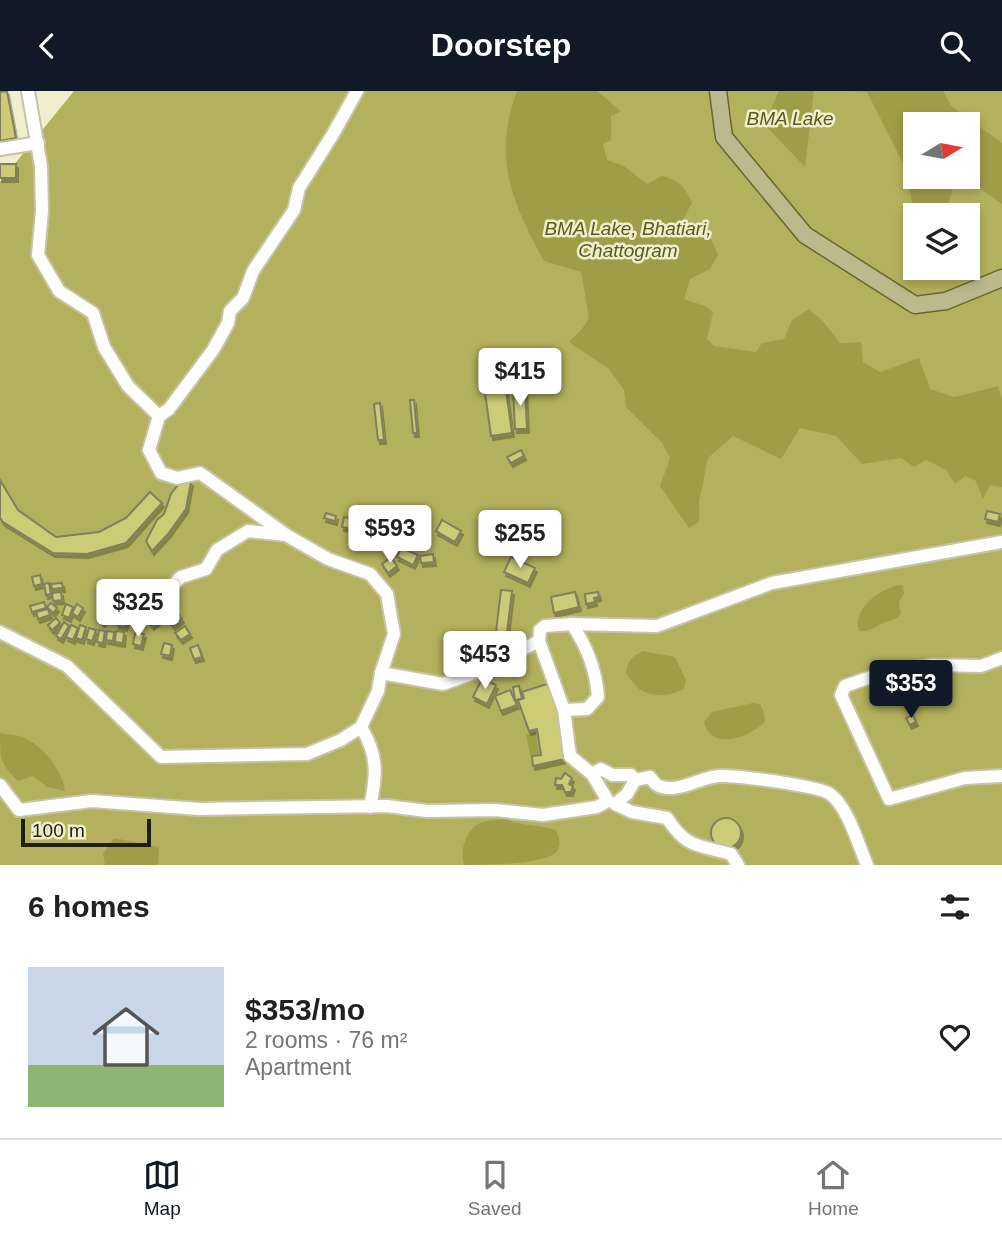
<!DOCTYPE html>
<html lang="en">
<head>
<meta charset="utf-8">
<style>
	body { margin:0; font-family:Arial,sans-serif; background:#f2f2f2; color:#202124; height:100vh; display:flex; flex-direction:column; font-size:26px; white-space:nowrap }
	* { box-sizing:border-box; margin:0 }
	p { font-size:23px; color:#757577 }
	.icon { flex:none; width:38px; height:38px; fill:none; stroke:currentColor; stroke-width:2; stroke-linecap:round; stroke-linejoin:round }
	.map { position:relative; height:774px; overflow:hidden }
	.panel { display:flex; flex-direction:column; background:#fff; flex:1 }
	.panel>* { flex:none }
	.needle { width:46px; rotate:80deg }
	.controls { position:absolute; left:903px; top:21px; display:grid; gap:14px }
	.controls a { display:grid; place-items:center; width:77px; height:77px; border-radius:0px; background:#fff; box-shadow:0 4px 10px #0003; font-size:35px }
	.scale { position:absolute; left:21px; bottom:18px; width:130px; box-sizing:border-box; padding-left:7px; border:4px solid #1e1e11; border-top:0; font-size:19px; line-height:24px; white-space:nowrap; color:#1e1e11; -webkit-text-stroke:5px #efefcd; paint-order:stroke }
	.price { position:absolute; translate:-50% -60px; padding:0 16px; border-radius:7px; background:#fff; color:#222; font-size:23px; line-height:46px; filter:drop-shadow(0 2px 4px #0008) }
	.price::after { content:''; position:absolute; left:50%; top:42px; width:21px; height:16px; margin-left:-10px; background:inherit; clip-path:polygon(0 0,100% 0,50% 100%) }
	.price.selected { background:#111827; color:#fff }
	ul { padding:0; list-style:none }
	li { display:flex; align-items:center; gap:21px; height:175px; padding:0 28px }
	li+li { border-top:2px solid #e0e0e0 }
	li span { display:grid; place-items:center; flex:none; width:196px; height:140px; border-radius:0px; color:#555 }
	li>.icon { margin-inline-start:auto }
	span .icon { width:84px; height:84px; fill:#fffc; stroke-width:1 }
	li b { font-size:30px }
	h2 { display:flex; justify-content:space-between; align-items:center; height:84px; padding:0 28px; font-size:30px }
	header { display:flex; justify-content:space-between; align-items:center; height:91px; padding:0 28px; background:#111827; color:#fff; font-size:32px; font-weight:600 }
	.tabs { display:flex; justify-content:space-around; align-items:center; height:98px; border-top:2px solid #e0e0e0; background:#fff; font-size:19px; color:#757577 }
	.tabs a { display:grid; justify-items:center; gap:4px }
	.tabs .selected { color:#111827 }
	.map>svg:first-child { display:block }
	.forest { fill:#b4b15e; fill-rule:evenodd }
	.water { fill:#a09d49 }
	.building { fill:#cecb77; stroke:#807f60; stroke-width:2; filter:url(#shadow) }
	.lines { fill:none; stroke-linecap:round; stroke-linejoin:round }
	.minor-casing { stroke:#c5c4a3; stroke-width:16 }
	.major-casing { stroke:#68662f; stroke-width:19 }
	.minor { stroke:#fff; stroke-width:12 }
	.major { stroke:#bcba8c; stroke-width:16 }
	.labels { text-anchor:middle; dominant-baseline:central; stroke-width:5; stroke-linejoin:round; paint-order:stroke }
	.water-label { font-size:19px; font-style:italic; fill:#5c5a1c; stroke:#efefcd }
</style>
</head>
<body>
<header><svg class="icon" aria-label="back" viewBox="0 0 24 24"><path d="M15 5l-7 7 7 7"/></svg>Doorstep<svg class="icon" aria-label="search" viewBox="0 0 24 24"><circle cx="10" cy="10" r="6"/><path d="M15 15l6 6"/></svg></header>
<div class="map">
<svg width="1002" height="774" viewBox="0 0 1002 774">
	<defs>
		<filter id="shadow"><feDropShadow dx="2" dy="4" stdDeviation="0" flood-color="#0004"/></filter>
	</defs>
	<rect width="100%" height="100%" fill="#efefcd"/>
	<path class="forest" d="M74 0H1002V774H0V91ZM915 33H968V86H915ZM915 124H968V177H915Z"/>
	<g class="water">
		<path d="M517 0H597L621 20 611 25V49L603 53 607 69 624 75 647 93 662 85C679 89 685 96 692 112L683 128 686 136 712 149 718 164 710 178 690 188 684 208 705 215 713 221 707 248 714 255 756 261 762 252 784 248 792 229 809 218 821 228 840 252 861 251 863 271 880 281 919 267 930 298 954 306 998 295 1002 308V396L990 394 983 408 976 390 965 385 955 393 946 379 926 369 914 376 901 367 862 373 836 345 800 337 781 368 733 345 708 367 699 411V431L689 437 660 395 670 367 662 352 626 316 624 299 609 278 569 251 582 238 589 227 581 181 544 170C512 112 492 66 517 0Z"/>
		<path d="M779 0H814L805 76 764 33Z"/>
		<path d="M841 0H943L951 15 1002 52V113L964 86H968V33H915V86H957L944 124 915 125 904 74 867 1Z"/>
		<path d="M899 494 903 495 904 502 899 511 901 523C894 531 889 529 881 533 873 537 870 541 859 540 852 517 880 498 899 494Z"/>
		<path d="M643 560 675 566 686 589 684 598C672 605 650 607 638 597 634 593 630 587 626 583 627 570 632 565 643 560Z"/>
		<path d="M753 612 760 613 764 622 765 631C750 646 711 661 704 631L712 621Z"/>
		<path d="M536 641 539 663 530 664 526 643Z"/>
		<path d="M0 642C7 644 15 643 22 646 42 653 62 679 65 700L47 696 33 685 18 690C0 673 0 666 0 642Z"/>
		<path d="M506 728C521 736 539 733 556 739 559 746 562 753 557 760 546 774 484 774 464 774 459 760 467 735 483 731 490 729 499 729 506 728Z"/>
		<path d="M114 747 159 756 158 774H105L103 763Z"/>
	</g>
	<g class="building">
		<path d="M7 0 16 47 0 50V1Z"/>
		<rect x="0" y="73" width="16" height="14"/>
		<path d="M505 292 512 342 491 345 484 294Z"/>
		<path d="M525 296 527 338H515L513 297Z"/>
		<path d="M410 309H414L417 342H413Z"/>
		<path d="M380 312 384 349H378L374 313Z"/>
		<path d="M521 359 524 365 511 372 507 366Z"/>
		<path d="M0 389 18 419 56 446 99 441 126 427 150 401 162 412 126 452 87 463 53 462 3 431 0 427Z"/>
		<path d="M181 390 191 391 186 418 168 443 152 460 146 450 157 429 164 423 171 403Z"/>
		<path d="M987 420 1000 423 998 431 985 428Z"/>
		<path d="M326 422 336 425 335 430 324 427Z"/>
		<path d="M344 426 366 430 364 440 342 436Z"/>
		<path d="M442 429 461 440 455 451 436 440Z"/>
		<path d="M401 457 418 464 413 474 397 466Z"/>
		<path d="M433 463 434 471 421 472 420 465Z"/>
		<path d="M391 466 397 475 388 482 382 473Z"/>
		<path d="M511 466 535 477 528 492 504 481Z"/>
		<path d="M40 484 42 493 34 495 32 486Z"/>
		<path d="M49 492 51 503 46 504 44 493Z"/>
		<path d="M62 492 63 497 52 498 51 493Z"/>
		<path d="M501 499 512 500 507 542 496 541Z"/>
		<path d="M61 501 62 509 53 510 52 502Z"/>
		<path d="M575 501 579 516 554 522 551 506Z"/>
		<path d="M598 501 599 506 594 507 595 511 586 513 585 503Z"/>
		<path d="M170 503 176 510 166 517 161 510Z"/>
		<path d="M44 511 46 517 32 521 30 515Z"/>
		<path d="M51 512 57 517 53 522 47 516Z"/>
		<path d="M66 513 73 516 69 527 62 524Z"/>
		<path d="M77 513 83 517 78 526 72 522Z"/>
		<path d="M122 517 130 519 125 536 117 534Z"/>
		<path d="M48 518 50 524 38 528 36 521Z"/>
		<path d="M106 520 110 523 103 532 99 529Z"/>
		<path d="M156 521 161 528 152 535 147 528Z"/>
		<path d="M177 521 182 528 173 535 168 528Z"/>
		<path d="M56 527 60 532 52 539 48 534Z"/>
		<path d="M64 531 69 535 61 548 56 545Z"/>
		<path d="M71 534 78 537 73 549 66 546Z"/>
		<path d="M80 534 86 536 82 549 76 547Z"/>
		<path d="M185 535 190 543 181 549 175 542Z"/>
		<path d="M89 537 96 539 92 550 86 548Z"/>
		<path d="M99 539 105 540 103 552 97 551Z"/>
		<path d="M107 540 114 541 113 550 106 549Z"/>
		<path d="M116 540 124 541 123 552 115 551Z"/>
		<path d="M135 542 144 543 141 555 133 553Z"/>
		<path d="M164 552 172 554 170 565 161 563Z"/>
		<path d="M198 554 202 566 194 568 190 557Z"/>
		<path d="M482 588 496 594 487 613 473 606Z"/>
		<path d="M547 593 549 598 554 596 565 628 559 630 565 668 533 675 532 665 541 664 537 638 529 640 518 609 524 607 522 601Z"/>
		<path d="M519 595 522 608 515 609 513 596Z"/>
		<path d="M510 599 517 614 501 620 495 605Z"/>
		<path d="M913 624 916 631 910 634 906 627Z"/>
		<path d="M565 682 572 687 569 693 573 695 571 701H565L562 694H555L556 687 561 688Z"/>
		<circle cx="726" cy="742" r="15"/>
	</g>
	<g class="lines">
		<defs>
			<g id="minor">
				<path d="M28 0 41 75 42 120 38 164 59 200 93 222 104 256 128 295 159 325 169 318 213 259 228 232 230 220 243 207 253 180 294 119 299 97 333 43 357 0"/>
				<path d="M0 58 38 52"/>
				<path d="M159 325 149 359 161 382 177 387 200 382 285 443"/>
				<path d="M160 507 181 486 206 478 217 459 248 440 286 444 328 468 370 483 387 503 394 543 381 582"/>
				<path d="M0 541 67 575 161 666 307 663 341 649 361 636 378 600 381 582 443 593 482 579 539 550"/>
				<path d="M1002 567 981 575 932 574 877 584 845 595 841 604 889 708 965 687 1002 685"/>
				<path d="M564 619 587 618 598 606C596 578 587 556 572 533"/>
				<path d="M361 636C378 664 377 684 370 716"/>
				<path d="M592 683 601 678 612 684H631L635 689 650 686C653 690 656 695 662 696 680 701 701 686 719 685 736 684 819 695 830 703 848 716 858 753 867 774"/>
				<path d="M635 689 627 703 615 713 632 721 667 727C687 758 699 754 731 763L738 774"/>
				<path d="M0 694 19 719 92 710 199 718 387 715 427 720 495 719 543 724 597 716 608 710 592 683 570 665 564 619 539 550 540 539 545 535 572 533 657 535 772 492 1002 451"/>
			</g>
			<path id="major" d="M718 0 724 46 805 144 915 214 946 210 1002 187"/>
		</defs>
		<use href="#minor" class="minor-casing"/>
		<use href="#major" class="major-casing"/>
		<use href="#minor" class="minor"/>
		<use href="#major" class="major"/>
	</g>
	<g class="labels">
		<g class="water-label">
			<text x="790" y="27">BMA Lake</text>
			<text x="628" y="137">BMA Lake, Bhatiari,<tspan x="628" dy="22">Chattogram</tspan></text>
		</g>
	</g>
</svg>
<div class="controls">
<a><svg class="needle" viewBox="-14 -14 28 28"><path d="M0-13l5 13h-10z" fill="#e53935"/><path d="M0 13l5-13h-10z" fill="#757577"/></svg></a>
<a><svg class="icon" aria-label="layers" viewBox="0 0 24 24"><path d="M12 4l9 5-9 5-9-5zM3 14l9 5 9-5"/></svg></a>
</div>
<div class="scale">100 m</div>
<b class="price" style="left:520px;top:317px">$415</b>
<b class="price" style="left:390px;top:474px">$593</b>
<b class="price" style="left:520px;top:479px">$255</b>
<b class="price" style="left:138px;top:548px">$325</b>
<b class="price" style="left:485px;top:600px">$453</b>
<b class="price selected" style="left:911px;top:629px">$353</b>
</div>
<section class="panel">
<h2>6 homes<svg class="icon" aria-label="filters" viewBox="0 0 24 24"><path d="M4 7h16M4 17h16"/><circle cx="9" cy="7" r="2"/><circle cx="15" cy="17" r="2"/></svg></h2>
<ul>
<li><span style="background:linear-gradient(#c9d6e8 70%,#8fb573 0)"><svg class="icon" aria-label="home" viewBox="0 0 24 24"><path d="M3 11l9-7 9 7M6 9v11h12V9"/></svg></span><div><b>$353/mo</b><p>2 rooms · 76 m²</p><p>Apartment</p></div><svg class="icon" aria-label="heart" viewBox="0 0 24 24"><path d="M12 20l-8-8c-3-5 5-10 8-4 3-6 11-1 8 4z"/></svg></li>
</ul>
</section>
<nav class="tabs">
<a class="selected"><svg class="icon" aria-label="map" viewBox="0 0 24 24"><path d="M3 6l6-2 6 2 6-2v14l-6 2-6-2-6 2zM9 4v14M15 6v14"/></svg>Map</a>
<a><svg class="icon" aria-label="saved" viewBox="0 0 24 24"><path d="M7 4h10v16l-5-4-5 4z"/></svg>Saved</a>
<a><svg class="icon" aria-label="home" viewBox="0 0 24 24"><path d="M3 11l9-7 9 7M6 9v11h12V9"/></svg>Home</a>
</nav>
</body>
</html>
